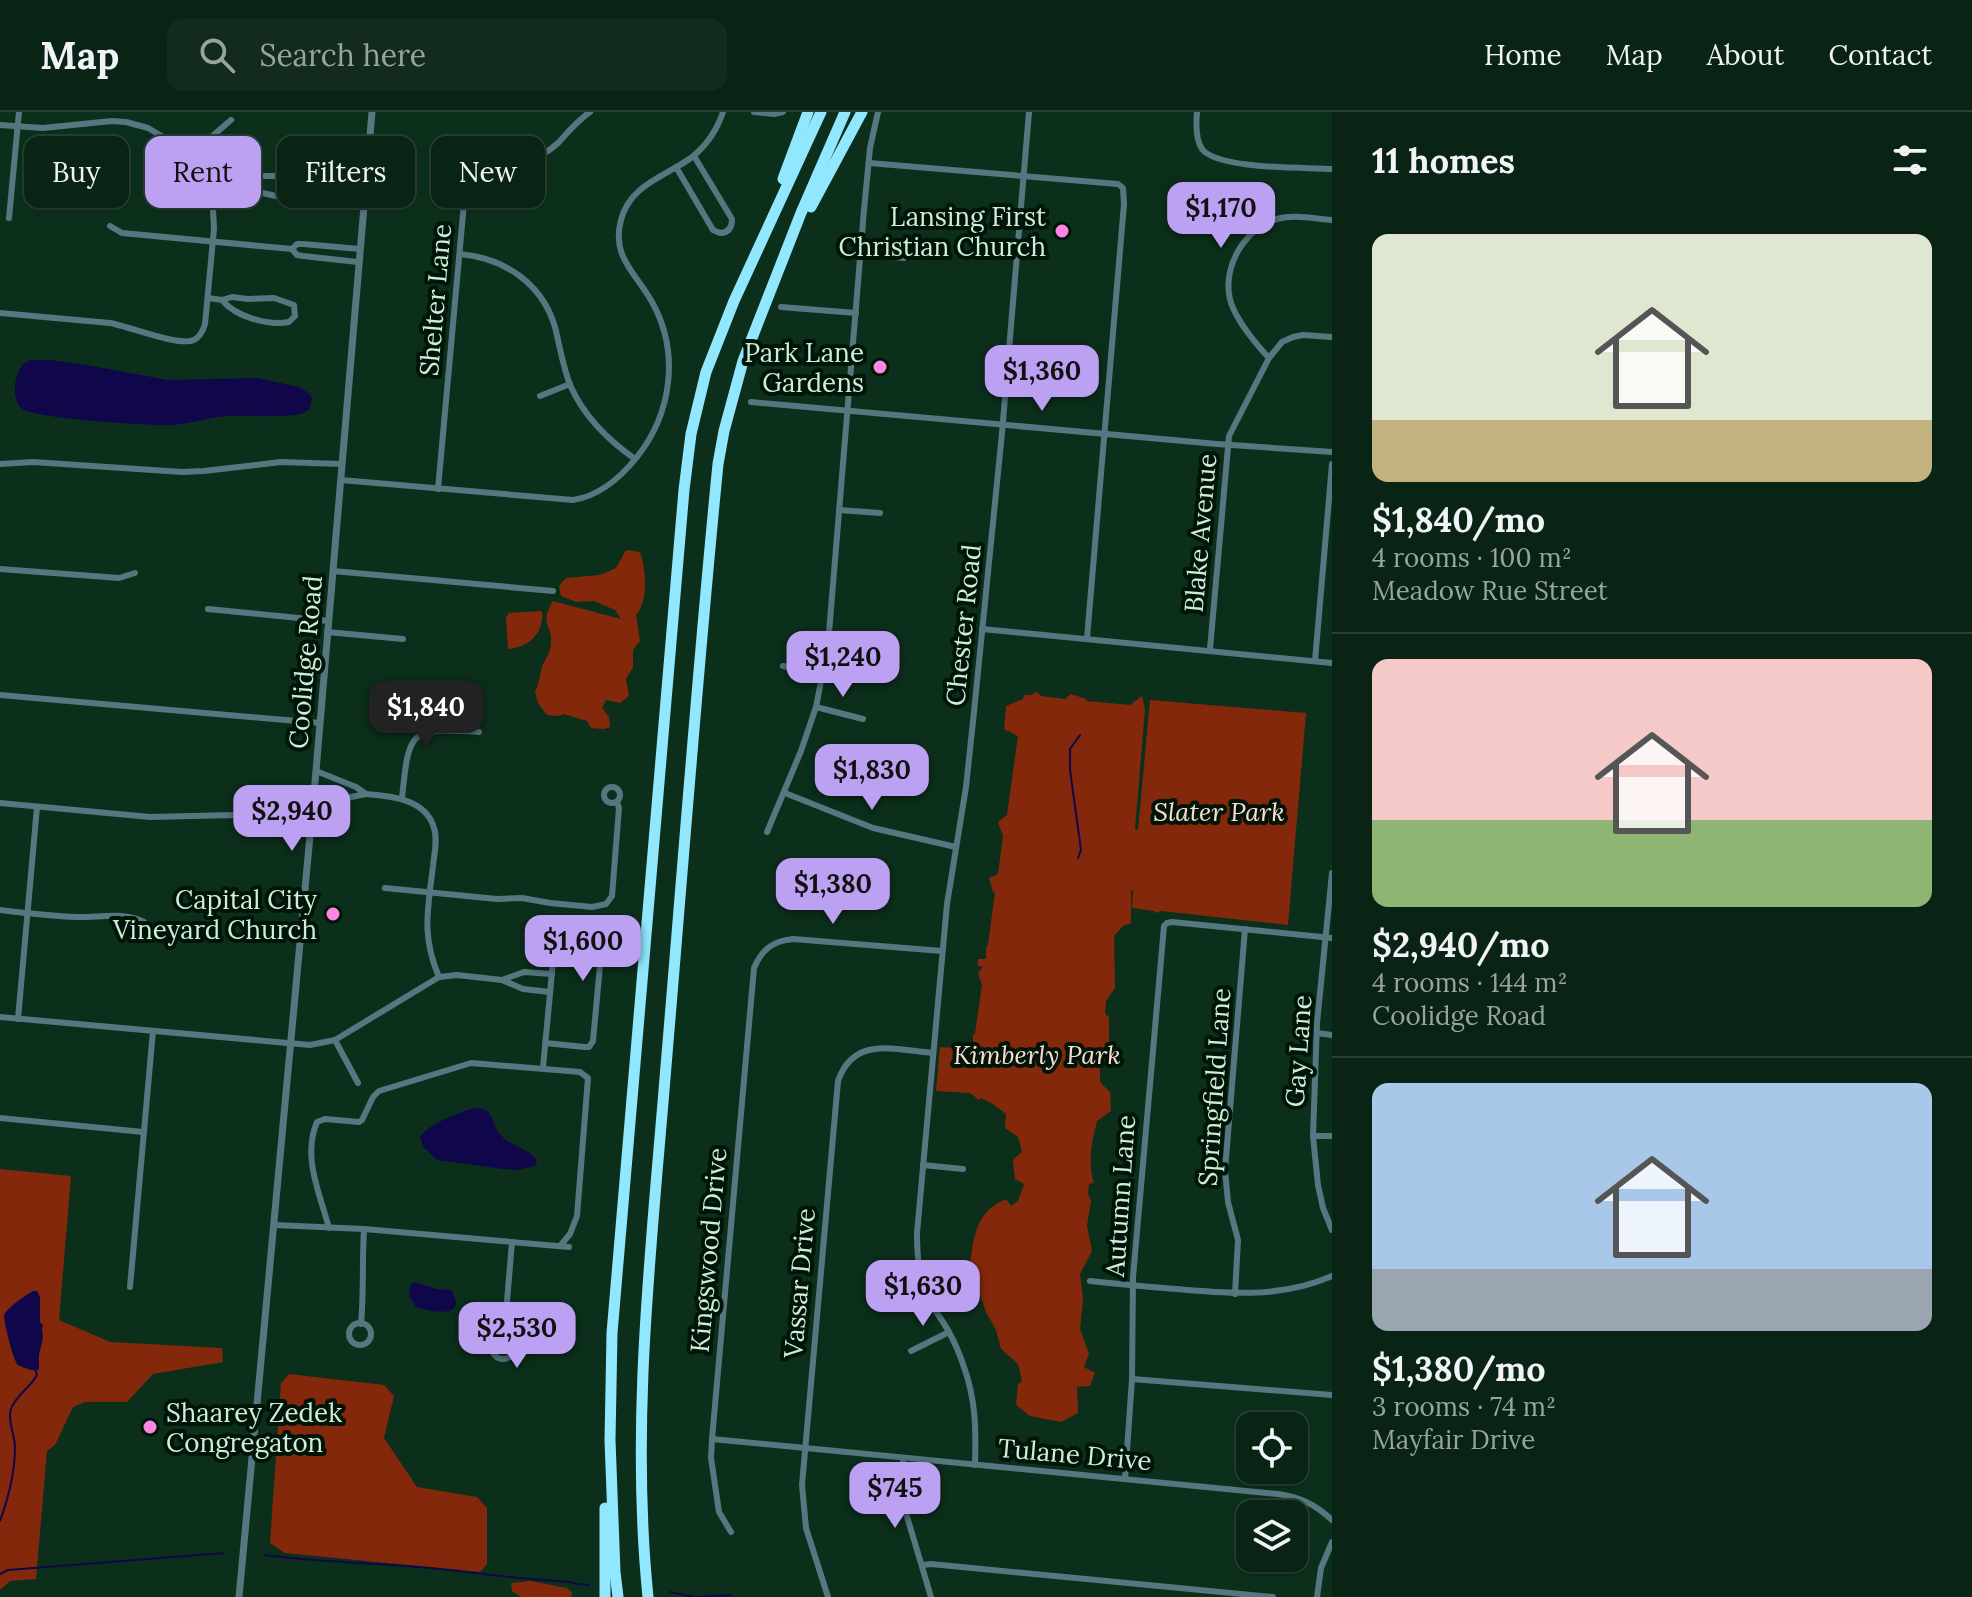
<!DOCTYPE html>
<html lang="en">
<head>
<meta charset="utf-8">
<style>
	body { margin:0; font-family:Lora,serif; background:#122b1e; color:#f1f3f6; height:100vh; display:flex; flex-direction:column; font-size:30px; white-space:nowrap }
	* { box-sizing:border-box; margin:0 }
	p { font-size:26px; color:#99a4a0 }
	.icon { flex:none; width:44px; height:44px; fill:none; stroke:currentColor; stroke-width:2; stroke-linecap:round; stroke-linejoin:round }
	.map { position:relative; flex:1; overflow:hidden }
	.panel { display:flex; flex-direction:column; background:#092315; width:640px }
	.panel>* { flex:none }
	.guide { position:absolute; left:24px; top:24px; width:760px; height:72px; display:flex; gap:16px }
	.tools { position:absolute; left:1236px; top:1300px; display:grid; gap:16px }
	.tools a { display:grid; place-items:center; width:72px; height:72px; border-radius:16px; background:#092315; box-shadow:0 2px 6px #0004,0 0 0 2px #294034; font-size:40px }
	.price { position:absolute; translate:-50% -68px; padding:0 18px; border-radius:16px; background:#bca0f2; color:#111; font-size:26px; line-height:52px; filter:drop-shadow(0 2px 4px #0008) }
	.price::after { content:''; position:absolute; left:50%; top:48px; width:24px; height:18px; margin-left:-12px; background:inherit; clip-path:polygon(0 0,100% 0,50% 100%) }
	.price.on { background:#222; color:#fff }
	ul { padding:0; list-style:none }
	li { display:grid; align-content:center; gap:16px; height:424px; padding:0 40px }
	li+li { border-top:2px solid #294034 }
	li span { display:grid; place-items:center; height:248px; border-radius:16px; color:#555 }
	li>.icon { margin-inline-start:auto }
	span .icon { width:144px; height:144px; fill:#fffc; stroke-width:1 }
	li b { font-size:34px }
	h2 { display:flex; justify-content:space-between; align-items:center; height:96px; padding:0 40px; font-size:34px }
	.tag { padding:0 28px; border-radius:16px; background:#092315; box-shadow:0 2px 6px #0004,0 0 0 2px #294034; font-size:28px; line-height:72px }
	.tag.on { background:#bca0f2; color:#111 }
	header { display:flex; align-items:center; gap:48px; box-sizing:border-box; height:112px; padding:0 40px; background:#092315; border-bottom:2px solid #294034 }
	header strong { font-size:38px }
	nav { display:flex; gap:44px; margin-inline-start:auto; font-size:28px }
	.search { width:560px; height:72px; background:#122b1e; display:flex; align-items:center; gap:20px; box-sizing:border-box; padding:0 28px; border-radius:16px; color:#99a4a0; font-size:30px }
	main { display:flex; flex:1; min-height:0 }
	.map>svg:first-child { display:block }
	.green { fill:#84280b }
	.water { fill:#10074b }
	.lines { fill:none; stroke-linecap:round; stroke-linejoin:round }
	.stream { stroke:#10074b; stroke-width:2 }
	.minor { stroke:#567780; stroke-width:6 }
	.tertiary { stroke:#567780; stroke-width:7 }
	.motorway { stroke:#91e7fd; stroke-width:11 }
	.poi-dot { fill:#fd86e2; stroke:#001508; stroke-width:3 }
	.labels { text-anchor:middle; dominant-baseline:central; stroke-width:8; stroke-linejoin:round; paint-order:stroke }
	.poi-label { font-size:26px; fill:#ceeed9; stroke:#001508; text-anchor:end }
	.street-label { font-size:26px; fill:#ceeed9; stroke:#001508 }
	.park-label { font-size:26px; font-style:italic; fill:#fadcd4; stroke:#001508 }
</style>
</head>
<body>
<header>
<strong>Map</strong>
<div class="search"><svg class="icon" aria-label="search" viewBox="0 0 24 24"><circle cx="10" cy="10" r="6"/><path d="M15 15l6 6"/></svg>Search here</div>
<nav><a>Home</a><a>Map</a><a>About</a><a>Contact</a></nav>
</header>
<main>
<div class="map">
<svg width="1332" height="1485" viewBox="0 0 1332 1485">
	<rect width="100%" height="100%" fill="#0c2f1c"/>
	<g class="green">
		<path d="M626 438 640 440C646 457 649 488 636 503L640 529 633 538V555L626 567 629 584 620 591 606 588 602 596 609 605 610 615 604 617 591 616 587 609 564 602 559 604 547 603 538 591 535 580C540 569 539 565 542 555 545 547 551 540 551 531 553 510 538 515 553 489L621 507 615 498 594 489 576 490 561 484 559 474 566 466 600 463 616 456Z"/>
		<path d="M542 499C544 521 530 535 508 537L506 506 509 501Z"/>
		<path d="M1037 580 1041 584 1065 587 1071 582 1086 587V589L1130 593 1142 584 1145 597 1135 717 1138 718 1150 588 1306 601 1288 813 1161 799 1157 801 1154 799 1132 796 1133 779 1131 778V811L1123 814 1114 824 1115 876 1106 889 1105 902 1109 905V942L1100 957V970L1110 980 1111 999 1097 1009C1092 1029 1087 1051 1094 1071L1089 1072 1088 1082 1091 1089 1087 1114 1092 1139 1080 1162 1083 1187 1080 1217 1089 1242 1084 1255 1095 1261 1090 1274 1077 1275 1078 1301 1061 1310 1030 1304 1016 1293 1018 1272 1022 1269 1018 1252 1001 1237 996 1218 986 1200 972 1159 973 1168 963 1170 960 1154 970 1152C974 1122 977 1099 1006 1087L1011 1094 1018 1089 1024 1072 1015 1067 1013 1048 1022 1040 1018 1025 1005 1016 1006 1002 993 992 981 986 979 988 970 981 936 979 940 935 973 937V922H975L982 873 978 861 983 855 978 854V847H986V836L988 832 995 781 993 780 989 766 998 762 1003 724 998 710 1007 703 1018 624 1004 617 1006 594 1023 587 1024 583H1031Z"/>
		<path d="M0 1057 71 1064 59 1208 110 1230 222 1236 223 1250 153 1262 127 1290H85L73 1295 55 1333 47 1339 36 1467 10 1469 0 1478Z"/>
		<path d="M289 1262 384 1273 394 1284 384 1326 417 1375 477 1385 487 1396V1452L480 1460 285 1441 270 1431 281 1271Z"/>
		<path d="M531 1469 567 1476 572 1481 571 1485H521L512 1479 511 1471Z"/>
	</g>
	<g class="water">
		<path d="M30 248H50L87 253 168 268 257 266 299 275 310 282 312 287 309 298 301 302C277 306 252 303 227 304 209 305 191 312 173 313 153 314 32 307 21 296 14 289 14 275 16 267 19 257 21 252 30 248Z"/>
		<path d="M475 996C495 996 490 1010 500 1022 510 1035 529 1035 537 1049L535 1054 517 1058 503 1057 437 1048 423 1035 420 1025C428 1012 460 1000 475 996Z"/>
		<path d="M415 1170 436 1177 451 1178C469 1208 431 1200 416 1195L409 1184 410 1173Z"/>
		<path d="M33 1179H37L40 1185V1210L43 1213 42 1217 43 1226 39 1243V1257L36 1259C31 1258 23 1256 18 1253 13 1248 4 1210 4 1204 5 1197 27 1182 33 1179Z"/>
	</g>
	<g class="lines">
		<g class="stream">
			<path d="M1078 746 1081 738 1070 658V637L1080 623"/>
			<path d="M0 1409C8 1387 15 1358 15 1335 15 1323 7 1308 11 1297 15 1284 31 1275 37 1263L36 1259"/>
			<path d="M264 1443C319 1450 374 1451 430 1456 473 1460 515 1467 559 1469 569 1469 578 1473 589 1473"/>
			<path d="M0 1462 8 1458 224 1441"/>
			<path d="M670 1480 695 1485 731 1483"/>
		</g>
		<g class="minor">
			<path d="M754 0 774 2 783 0"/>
			<path d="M1197 0C1196 11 1196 28 1202 37 1218 58 1306 55 1332 57"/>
			<path d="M0 13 43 16 112 9 126 10 148 16 180 35 197 56 204 68 211 85 213 97 214 117 205 212C203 219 200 225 194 228 180 235 128 214 110 211L0 201"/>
			<path d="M189 44 231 8"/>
			<path d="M869 51 1118 72 1123 76 1124 92 1087 526"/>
			<path d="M676 55 713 118 720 121C729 121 732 115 732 107L694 44"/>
			<path d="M211 85 240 76 247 69 260 64H294L300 67 301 72 299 83 295 85 285 86 240 76"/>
			<path d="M9 106 19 0"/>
			<path d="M110 114 122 121 292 137"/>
			<path d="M460 142C504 146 542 171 555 215 560 235 563 256 571 275 585 306 608 328 635 347"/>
			<path d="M861 142 904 146"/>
			<path d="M358 150 303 144 297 143 292 137 297 132H303L360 137"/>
			<path d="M208 186 222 188 232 185 248 187 274 186 294 193 295 204 289 210C268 214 236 205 222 188"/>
			<path d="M781 195 856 201"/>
			<path d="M1269 246C1256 232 1241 214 1233 196 1218 162 1242 117 1277 107 1294 102 1315 107 1332 108"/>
			<path d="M540 284 570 272"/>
			<path d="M751 290 1217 332 1332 340"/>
			<path d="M0 352 33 350 182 360 204 359 281 350 342 352"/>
			<path d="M341 368 573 388C600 384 621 365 637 345 672 301 680 240 652 190 636 161 611 145 621 108 630 72 667 64 692 45 707 33 717 18 723 0"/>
			<path d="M438 377 468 47C500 50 532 56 558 31 568 20 577 9 590 0"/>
			<path d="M839 398 880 401"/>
			<path d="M0 457 119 466 135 461"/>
			<path d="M333 459 553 479"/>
			<path d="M208 497 328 509"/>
			<path d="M982 517 1332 551"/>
			<path d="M327 520 403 527"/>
			<path d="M1210 537 1229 324 1269 246 1282 230 1293 225 1303 223 1332 225"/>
			<path d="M1315 549 1332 352"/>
			<path d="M783 554 823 562"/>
			<path d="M0 583 320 611"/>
			<path d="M816 595 863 607"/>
			<circle cx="612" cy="683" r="8"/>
			<path d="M785 681 873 716 956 735"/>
			<path d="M366 682C391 684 426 687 434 716 438 728 434 743 433 754 428 797 421 823 439 865"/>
			<path d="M402 686C409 618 409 615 479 620"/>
			<path d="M0 691 150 705 234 703 311 709"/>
			<path d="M312 693 366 682 356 675 316 659"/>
			<path d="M767 720 801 639 816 595 828 533 864 98 870 36 878 0"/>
			<path d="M1332 761 1317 911 1313 1024 1318 1073 1323 1096 1332 1118"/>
			<path d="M385 776 497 787 522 786 550 791 592 795 606 792 612 784 619 696 617 690"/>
			<path d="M0 798C25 801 50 804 76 805 98 806 123 799 144 810"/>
			<path d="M502 868 524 860 552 862"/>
			<path d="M0 905 310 933 335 928 439 865 457 863 502 868 523 877 550 880"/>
			<path d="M18 907 37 695"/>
			<path d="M1317 921 1332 923"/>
			<path d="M335 928 358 971"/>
			<path d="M543 956C547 911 552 866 555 821L556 816 564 812 598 815 603 821 593 929 589 935H585L545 931"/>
			<path d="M0 1006 143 1020"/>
			<path d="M1313 1024H1332"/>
			<path d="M923 1053 963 1057"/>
			<path d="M275 1113 364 1117 569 1135"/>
			<path d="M329 1116C320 1082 302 1045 317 1010L325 1007 359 1010 362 1008 373 985 379 979 471 951 580 960 588 966 577 1104 570 1122 560 1134"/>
			<path d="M1090 1169C1119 1172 1148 1175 1177 1177 1231 1182 1282 1186 1332 1164"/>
			<path d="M130 1175 153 919"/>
			<path d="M1235 1182 1238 1128 1228 1090 1225 1058 1245 817"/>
			<circle cx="360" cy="1222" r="11"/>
			<path d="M361 1212C364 1180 362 1148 364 1117"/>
			<path d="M504 1225 512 1130"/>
			<circle cx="503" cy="1236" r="11"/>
			<path d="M911 1239 949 1220"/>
			<path d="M1132 1267 1332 1283"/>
			<path d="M712 1327 1278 1382C1300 1385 1316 1393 1332 1408"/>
			<path d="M903 1346V1391L931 1485"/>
			<path d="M975 1353C976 1317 976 1289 964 1255 960 1243 955 1231 949 1220 943 1209 935 1199 929 1188 919 1167 917 1145 917 1121L947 792 966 675 974 600 1002 321 1029 0"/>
			<path d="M1125 1367 1132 1267 1133 1165 1164 814 1167 811 1172 810 1332 826"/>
			<path d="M731 1420 719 1400 711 1346 712 1327 754 856C762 837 773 829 793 827L942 839"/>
			<path d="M923 1453 931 1452 1273 1485"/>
			<path d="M828 1485 806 1416 802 1373 838 969C854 923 895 938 933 941"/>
			<path d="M1317 1485 1321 1456 1332 1430"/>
		</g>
		<path class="tertiary" d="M239 1485 316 659 372 0"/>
		<g class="motorway">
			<path d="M783 67 808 0"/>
			<path d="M811 95 862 0"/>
			<path d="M605 1396V1485"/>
			<path d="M618 1485 615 1460 610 1328 612 1221 684 378 691 322 706 260 734 189 821 0"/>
			<path d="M648 1485C630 1308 652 1130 666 954 683 754 698 553 718 352L724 319 743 249 801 101 845 0"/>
		</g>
	</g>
	<g class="poi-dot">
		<circle cx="1062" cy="119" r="8"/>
		<circle cx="880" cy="255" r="8"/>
		<circle cx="333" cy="802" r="8"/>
		<circle cx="150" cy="1315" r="8"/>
	</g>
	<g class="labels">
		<g class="poi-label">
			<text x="1046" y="104">Lansing First<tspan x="1046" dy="30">Christian Church</tspan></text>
			<text x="864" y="240">Park Lane<tspan x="864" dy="30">Gardens</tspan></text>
			<text x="317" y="787">Capital City<tspan x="317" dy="30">Vineyard Church</tspan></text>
			<text x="166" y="1300" text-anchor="start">Shaarey Zedek<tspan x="166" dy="30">Congregaton</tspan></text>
		</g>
		<g class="street-label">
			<text transform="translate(435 188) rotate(-85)">Shelter Lane</text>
			<text transform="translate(1200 421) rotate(-85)">Blake Avenue</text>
			<text transform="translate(963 513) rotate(-84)">Chester Road</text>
			<text transform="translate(305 550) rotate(-85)">Coolidge Road</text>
			<text transform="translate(1298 939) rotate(-86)">Gay Lane</text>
			<text transform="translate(1214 975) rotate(-86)">Springfield Lane</text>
			<text transform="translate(1120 1084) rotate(-86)">Autumn Lane</text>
			<text transform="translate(708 1138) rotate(-85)">Kingswood Drive</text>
			<text transform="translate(799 1171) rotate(-85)">Vassar Drive</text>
			<text transform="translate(1075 1342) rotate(5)">Tulane Drive</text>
		</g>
		<g class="park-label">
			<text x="1219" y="699">Slater Park</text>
			<text x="1037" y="942">Kimberly Park</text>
		</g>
	</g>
</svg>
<div class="tools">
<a><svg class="icon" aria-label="locate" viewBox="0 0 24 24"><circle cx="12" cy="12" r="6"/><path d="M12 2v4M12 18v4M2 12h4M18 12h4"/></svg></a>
<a><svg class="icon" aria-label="layers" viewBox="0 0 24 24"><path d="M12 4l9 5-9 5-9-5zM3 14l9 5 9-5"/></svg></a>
</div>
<b class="price" style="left:1221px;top:138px">$1,170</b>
<b class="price" style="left:1042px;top:301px">$1,360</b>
<b class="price" style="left:843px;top:587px">$1,240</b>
<b class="price on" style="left:426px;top:637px">$1,840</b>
<b class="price" style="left:872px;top:700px">$1,830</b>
<b class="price" style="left:292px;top:741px">$2,940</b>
<b class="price" style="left:833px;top:814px">$1,380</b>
<b class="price" style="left:583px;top:871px">$1,600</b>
<b class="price" style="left:923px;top:1216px">$1,630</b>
<b class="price" style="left:517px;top:1258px">$2,530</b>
<b class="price" style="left:895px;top:1418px">$745</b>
<div class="guide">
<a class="tag">Buy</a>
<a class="tag on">Rent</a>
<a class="tag">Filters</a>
<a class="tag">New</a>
</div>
</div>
<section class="panel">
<h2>11 homes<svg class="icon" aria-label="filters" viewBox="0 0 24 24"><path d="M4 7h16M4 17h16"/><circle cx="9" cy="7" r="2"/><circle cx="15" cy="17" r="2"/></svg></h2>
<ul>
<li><span style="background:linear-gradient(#dfe7d0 75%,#c2b280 0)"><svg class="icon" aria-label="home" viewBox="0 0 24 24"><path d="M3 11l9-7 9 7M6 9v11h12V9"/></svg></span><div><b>$1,840/mo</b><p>4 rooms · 100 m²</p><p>Meadow Rue Street</p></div></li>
<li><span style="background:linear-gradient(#f6c9c9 65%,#8fb573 0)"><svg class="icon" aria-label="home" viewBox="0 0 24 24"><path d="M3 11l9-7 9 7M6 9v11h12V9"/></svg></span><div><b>$2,940/mo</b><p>4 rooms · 144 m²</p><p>Coolidge Road</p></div></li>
<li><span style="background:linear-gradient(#a9c7e8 75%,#9aa5b1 0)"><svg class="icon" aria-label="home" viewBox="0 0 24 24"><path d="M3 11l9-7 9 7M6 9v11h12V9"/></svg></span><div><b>$1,380/mo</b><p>3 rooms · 74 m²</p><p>Mayfair Drive</p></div></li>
</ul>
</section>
</main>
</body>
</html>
